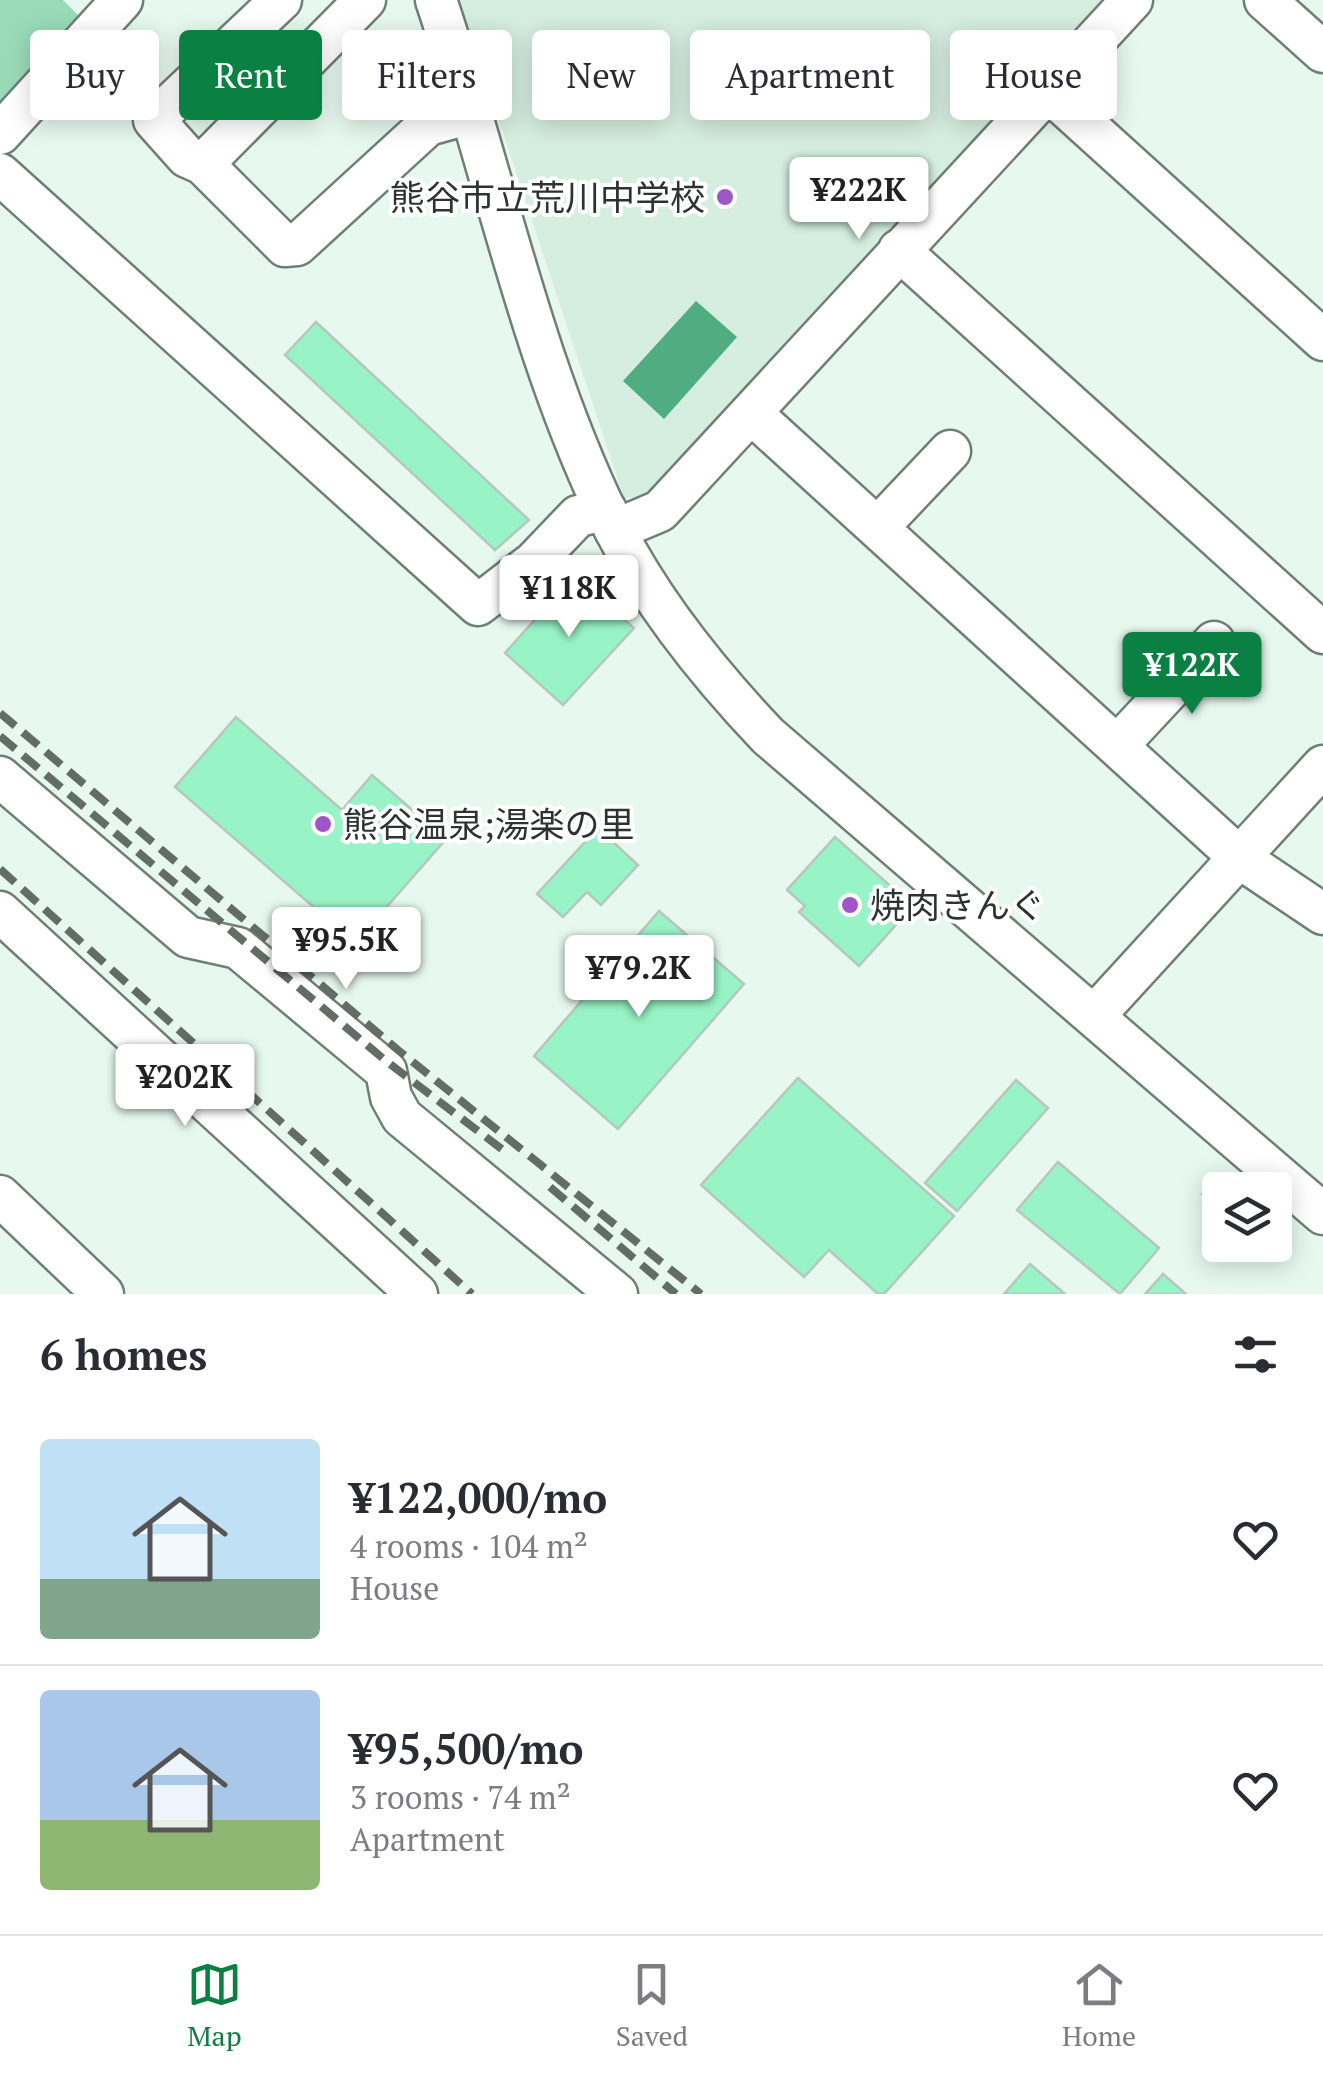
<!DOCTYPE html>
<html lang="en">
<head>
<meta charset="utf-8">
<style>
	body { margin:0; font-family:"PT Serif","Noto Sans JP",serif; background:#f7f7f7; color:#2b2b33; height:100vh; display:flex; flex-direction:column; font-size:38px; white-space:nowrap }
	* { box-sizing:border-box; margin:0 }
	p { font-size:32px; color:#7c7c81 }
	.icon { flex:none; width:55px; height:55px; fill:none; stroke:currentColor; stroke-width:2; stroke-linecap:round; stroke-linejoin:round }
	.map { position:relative; height:1294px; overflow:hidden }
	.details { display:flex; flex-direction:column; background:#fff; flex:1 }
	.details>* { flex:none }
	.banner { position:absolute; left:30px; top:30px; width:1265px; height:90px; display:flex; gap:20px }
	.buttons { position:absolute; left:1202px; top:1172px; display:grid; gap:20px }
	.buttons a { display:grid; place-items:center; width:90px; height:90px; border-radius:10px; background:#fff; box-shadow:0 5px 25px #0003; font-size:50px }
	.price { position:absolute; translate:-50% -85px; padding:0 22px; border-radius:10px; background:#fff; color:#222; font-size:32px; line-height:65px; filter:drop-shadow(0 2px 5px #0008) }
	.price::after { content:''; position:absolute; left:50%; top:60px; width:30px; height:22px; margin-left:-15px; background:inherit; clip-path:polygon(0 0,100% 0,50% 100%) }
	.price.on { background:#0b8043; color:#fff }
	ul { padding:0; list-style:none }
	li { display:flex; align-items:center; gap:30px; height:250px; padding:0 40px }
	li+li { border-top:2px solid #e1e1e2 }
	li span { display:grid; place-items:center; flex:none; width:280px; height:200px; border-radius:10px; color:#555 }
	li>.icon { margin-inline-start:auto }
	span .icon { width:120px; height:120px; fill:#fffc; stroke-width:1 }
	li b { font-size:42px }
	h2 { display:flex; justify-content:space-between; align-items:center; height:120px; padding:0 40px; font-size:42px }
	.tag { padding:0 35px; border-radius:10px; background:#fff; box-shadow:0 5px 25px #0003; font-size:35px; line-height:90px }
	.tag.on { background:#0b8043; color:#fff }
	.tab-bar { display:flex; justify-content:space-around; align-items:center; height:140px; border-top:2px solid #e1e1e2; background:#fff; font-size:28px; color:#7c7c81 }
	.tab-bar a { display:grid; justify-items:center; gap:5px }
	.tab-bar .on { color:#0b8043 }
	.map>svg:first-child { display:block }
	.built { fill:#d5eee0 }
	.green { fill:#99dbb9 }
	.water { fill:#50ad82 }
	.building { fill:#98f4c6; stroke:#b6c7be; stroke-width:2.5 }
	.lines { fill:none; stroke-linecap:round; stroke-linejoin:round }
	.minor-casing { stroke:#6f7f76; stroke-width:45 }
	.minor { stroke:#fff; stroke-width:40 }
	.rail { stroke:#636d68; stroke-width:8; stroke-dasharray:20 10; stroke-linecap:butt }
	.poi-dot { fill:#9e55c8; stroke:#fff; stroke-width:4 }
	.labels { text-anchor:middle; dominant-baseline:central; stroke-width:8; stroke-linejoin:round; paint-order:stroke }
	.poi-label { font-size:35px; fill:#2d3330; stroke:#fff; text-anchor:start }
</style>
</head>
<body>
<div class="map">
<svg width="1323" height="1294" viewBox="0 0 1323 1294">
	<rect width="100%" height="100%" fill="#e7f9ef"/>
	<path class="built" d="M459 0H1107L655 497 624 498Z"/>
	<path class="green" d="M0 0H63L83 20 0 112Z"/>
	<path class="water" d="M696 301 737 337 664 419 623 381Z"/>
	<g class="building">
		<path d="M316 322 529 520 495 550 285 355Z"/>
		<path d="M575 575 634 628 563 705 505 653Z"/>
		<path d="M236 717 342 810 372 775 446 839 355 943 175 787Z"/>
		<path d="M598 828 638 865 601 905 587 892 563 917 537 894Z"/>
		<path d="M835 837 913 906 859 966 799 912 805 906 787 890Z"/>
		<path d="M659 911 744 984 618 1129 534 1056Z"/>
		<path d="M798 1078 954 1216 884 1294H878L829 1250 804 1277 701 1185Z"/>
		<path d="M1016 1080 1048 1108 957 1211 925 1183Z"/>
		<path d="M1058 1162 1159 1248 1120 1294 1017 1210Z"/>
		<path d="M1217 1176 1233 1187 1220 1190 1217 1206 1202 1194Z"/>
		<path d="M1030 1264 1065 1294H1004Z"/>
		<path d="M1163 1274 1186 1294H1145Z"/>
	</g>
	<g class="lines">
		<defs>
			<g id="minor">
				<path d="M365 0 203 164 285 246 297 245 428 125 471 113"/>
				<path d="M436 0C495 175 531 362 614 528 652 603 710 675 768 736L1323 1214"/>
				<path d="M1265 0 1323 52"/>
				<path d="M1046 89 1323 340"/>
				<path d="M0 134 122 0"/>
				<path d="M203 164 187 157 154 120 281 0"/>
				<path d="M0 174 478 605 534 562 578 516 606 510"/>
				<path d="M899 250 1323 633"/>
				<path d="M751 413 1241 859 1323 914"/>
				<path d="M880 525 950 451"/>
				<path d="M615 530 660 511 1132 0"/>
				<path d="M1118 745 1214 642"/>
				<path d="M0 777 188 937 238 948 386 1071 391 1097 402 1117 617 1294"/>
				<path d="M0 912 417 1294"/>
				<path d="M1095 1015 1323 766"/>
				<path d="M0 1196 103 1294"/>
			</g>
		</defs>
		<use href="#minor" class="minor-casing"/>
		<use href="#minor" class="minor"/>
		<g class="rail">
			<path d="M0 713 398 1050 701 1294"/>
			<path d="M0 736 386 1061 503 1150"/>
			<path d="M0 869 472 1294"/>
			<path d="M550 1187 676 1294"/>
		</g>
	</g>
	<g class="poi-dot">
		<circle cx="725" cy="197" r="10"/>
		<circle cx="323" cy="824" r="10"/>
		<circle cx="850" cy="905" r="10"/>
	</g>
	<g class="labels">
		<g class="poi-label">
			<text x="705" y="197" text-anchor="end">熊谷市立荒川中学校</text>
			<text x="343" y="824">熊谷温泉;湯楽の里</text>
			<text x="870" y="905">焼肉きんぐ</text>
		</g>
	</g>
</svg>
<div class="buttons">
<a><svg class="icon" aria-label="layers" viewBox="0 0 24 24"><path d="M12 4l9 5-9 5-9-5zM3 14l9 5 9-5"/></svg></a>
</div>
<b class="price" style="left:859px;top:242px">¥222K</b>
<b class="price" style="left:569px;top:640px">¥118K</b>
<b class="price on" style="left:1192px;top:717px">¥122K</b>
<b class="price" style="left:346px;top:992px">¥95.5K</b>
<b class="price" style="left:639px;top:1020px">¥79.2K</b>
<b class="price" style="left:185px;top:1129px">¥202K</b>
<div class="banner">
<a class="tag">Buy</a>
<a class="tag on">Rent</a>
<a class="tag">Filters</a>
<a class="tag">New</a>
<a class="tag">Apartment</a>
<a class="tag">House</a>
</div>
</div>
<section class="details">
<h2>6 homes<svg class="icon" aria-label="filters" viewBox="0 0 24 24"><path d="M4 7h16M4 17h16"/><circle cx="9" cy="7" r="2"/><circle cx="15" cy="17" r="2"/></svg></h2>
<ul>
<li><span style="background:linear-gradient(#bfe0f5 70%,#7fa58c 0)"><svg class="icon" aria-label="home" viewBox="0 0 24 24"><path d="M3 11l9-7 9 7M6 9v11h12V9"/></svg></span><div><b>¥122,000/mo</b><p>4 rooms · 104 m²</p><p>House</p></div><svg class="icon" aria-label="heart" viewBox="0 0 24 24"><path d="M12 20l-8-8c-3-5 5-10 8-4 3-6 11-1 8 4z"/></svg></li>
<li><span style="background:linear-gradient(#a9c7e8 65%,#8fb573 0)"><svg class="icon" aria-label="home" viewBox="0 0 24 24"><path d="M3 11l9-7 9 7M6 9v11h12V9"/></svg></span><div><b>¥95,500/mo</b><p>3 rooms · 74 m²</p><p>Apartment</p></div><svg class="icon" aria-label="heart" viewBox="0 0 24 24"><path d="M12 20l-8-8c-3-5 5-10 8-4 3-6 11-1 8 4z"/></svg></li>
</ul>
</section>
<nav class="tab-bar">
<a class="on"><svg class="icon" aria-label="map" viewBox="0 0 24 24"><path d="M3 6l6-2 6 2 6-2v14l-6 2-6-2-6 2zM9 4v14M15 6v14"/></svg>Map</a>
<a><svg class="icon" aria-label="saved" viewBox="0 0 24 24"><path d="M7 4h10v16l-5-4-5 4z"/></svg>Saved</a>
<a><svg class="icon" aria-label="home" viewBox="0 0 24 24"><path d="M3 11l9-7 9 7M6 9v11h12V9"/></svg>Home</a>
</nav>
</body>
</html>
